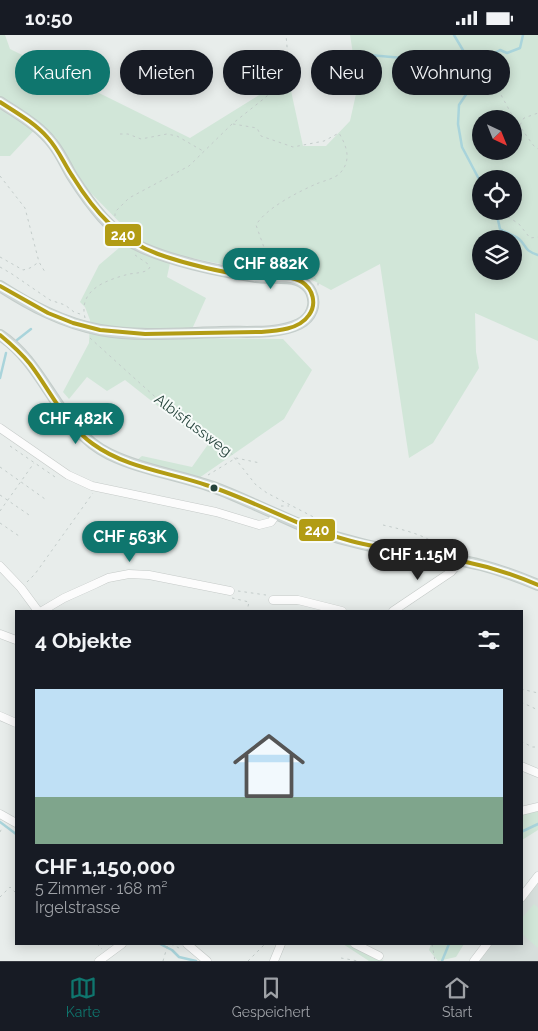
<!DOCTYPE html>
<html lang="de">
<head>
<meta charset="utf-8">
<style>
	body { margin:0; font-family:Raleway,sans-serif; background:#20242c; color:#f1f3f6; height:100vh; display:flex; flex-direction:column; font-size:19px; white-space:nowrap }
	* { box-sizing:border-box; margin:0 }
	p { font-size:16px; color:#9ea1a6 }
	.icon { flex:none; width:28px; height:28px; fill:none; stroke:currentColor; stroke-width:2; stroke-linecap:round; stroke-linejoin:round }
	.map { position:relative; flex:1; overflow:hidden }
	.side { position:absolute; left:15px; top:575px; width:508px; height:335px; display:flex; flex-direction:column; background:#171b24; border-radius:0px; box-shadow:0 2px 12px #0003 }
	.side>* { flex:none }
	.guide { position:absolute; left:15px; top:15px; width:509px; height:45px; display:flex; gap:10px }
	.needle { width:32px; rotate:137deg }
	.controls { position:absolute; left:472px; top:75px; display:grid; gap:10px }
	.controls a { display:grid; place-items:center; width:50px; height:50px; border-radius:50%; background:#171b24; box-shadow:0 2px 12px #0003; font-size:25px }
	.price { position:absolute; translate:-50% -42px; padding:0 11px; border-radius:18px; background:#0f766e; color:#fff; font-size:16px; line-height:32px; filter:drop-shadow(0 1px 2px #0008) }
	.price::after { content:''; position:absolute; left:50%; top:30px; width:15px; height:11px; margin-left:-8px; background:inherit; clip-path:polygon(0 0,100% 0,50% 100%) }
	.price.on { background:#222; color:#fff }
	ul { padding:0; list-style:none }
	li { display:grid; align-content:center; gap:10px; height:265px; padding:0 20px }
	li+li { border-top:1px solid #363941 }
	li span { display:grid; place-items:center; height:155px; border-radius:0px; color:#555 }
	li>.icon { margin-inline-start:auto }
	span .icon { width:90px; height:90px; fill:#fffc; stroke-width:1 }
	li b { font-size:21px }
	h2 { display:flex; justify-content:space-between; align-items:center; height:60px; padding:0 20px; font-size:21px }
	.pill { padding:0 18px; border-radius:22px; background:#171b24; box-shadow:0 2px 12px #0003; font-size:18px; line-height:45px }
	.pill.on { background:#0f766e; color:#fff }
	.status { display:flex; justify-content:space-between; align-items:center; height:35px; padding:0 25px; background:#171b24; direction:ltr }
	.status svg { height:14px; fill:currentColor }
	.dock { display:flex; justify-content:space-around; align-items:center; height:70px; border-top:1px solid #363941; background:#171b24; font-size:14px; color:#9ea1a6 }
	.dock a { display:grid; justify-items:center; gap:2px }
	.dock .on { color:#0f766e }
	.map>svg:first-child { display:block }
	.built { fill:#d6dedb }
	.green { fill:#d1e6d8; fill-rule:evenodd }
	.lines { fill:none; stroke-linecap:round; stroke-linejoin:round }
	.stream { stroke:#a9d4db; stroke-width:2.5 }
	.minor-casing { stroke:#c5cac8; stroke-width:9 }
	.major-casing { stroke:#c3ccc9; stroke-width:12 }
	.path { stroke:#c3ccca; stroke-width:1; stroke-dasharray:2.5 4; stroke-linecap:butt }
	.minor { stroke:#fcfcfc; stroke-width:8 }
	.major { stroke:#cfd7d5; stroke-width:10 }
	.bus-1-casing { stroke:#f7fbf9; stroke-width:8 }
	.bus-1 { stroke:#b29c14; stroke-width:4 }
	.bus-dot { fill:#24423a; stroke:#f7fbf9; stroke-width:2 }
	.labels { text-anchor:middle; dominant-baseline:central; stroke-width:4; stroke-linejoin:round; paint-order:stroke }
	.street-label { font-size:15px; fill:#24423a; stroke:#f7fbf9 }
	.line-badge { stroke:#f7fbf9; stroke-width:2 }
	.badge-label { font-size:14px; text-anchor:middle; font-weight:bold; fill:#fff }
</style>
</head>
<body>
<div class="status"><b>10:50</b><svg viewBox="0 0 49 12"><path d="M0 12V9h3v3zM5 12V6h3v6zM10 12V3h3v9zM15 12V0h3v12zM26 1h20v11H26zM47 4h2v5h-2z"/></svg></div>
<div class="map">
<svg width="538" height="926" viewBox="0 0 538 926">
	<rect width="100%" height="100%" fill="#e8edeb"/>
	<path class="built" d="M538 847V926H478L491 909H521V869Z"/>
	<g class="green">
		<path d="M0 0H5L10 14 190 103 288 42 303 111H326L350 86 358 50 350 0H538V306L475 278 476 317 479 333 433 408 409 423 380 229 331 255 301 239 260 237 172 219 167 242 206 263 188 303 283 304 312 335 284 384 199 443 137 425 142 421 192 432 209 408 187 394 125 345 107 356 87 342 69 364 63 357 89 308 90 285 85 272 80 267 99 230 133 201 86 153 56 103 40 89 10 121H0ZM481 84H514V116H481ZM481 144H514V176H481ZM481 204H514V236H481Z"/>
		<path d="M538 774V795L522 805 521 808V779Z"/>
		<path d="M534 869 538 873V913L521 898V884Z"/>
		<path d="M343 909H347L384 926H369Z"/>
		<path d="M431 909H464L456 922 438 926 429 915Z"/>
	</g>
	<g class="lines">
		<g class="stream">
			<path d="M454 0 476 37"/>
			<path d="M369 20 437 26 457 46 466 59"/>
			<path d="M481 148 462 112 458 89 459 70 469 55 484 25 500 15 507 18 520 13 523 0"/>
			<path d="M496 176 500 194C505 197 515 201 519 204 528 212 523 215 538 220"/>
			<path d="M17 305 31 294"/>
			<path d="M0 343 6 318"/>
			<path d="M0 787 16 799"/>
			<path d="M521 797 538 789"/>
			<path d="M160 909 172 915 179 922 196 926"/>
			<path d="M442 926 449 909"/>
		</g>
		<defs>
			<g id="minor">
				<path d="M0 393 68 440 92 451 216 477 259 490 271 487 276 480"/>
				<path d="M0 531 21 553 38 576"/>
				<path d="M273 565H298L342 576"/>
				<path d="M42 576 64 563 93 550 108 543 129 539 149 540 230 556"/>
				<path d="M393 576 451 537 456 531 457 525"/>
				<path d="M0 599 16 605"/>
				<path d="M0 681 16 688"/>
				<path d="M521 731 538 738"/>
				<path d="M521 776 538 772"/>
				<path d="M0 779 16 788"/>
				<path d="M521 863 538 841"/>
				<path d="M187 909 207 926"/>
				<path d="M355 909 379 921"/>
				<path d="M99 926 122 909"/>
				<path d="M274 926 281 909"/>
				<path d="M474 926 487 909"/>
			</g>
			<g id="major">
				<path d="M0 67C18 79 40 91 53 109 61 119 66 131 72 141 90 169 112 200 143 213 178 228 218 236 256 242 269 244 285 241 297 245 303 247 309 252 311 257 317 270 311 283 299 289 276 300 245 296 221 297 181 298 139 302 100 295 63 288 31 271 0 251"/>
				<path d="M0 300C46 330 58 394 109 419 142 435 179 440 213 452 235 460 255 470 276 479 303 492 332 502 362 509 401 519 442 520 481 530 500 535 519 542 538 550"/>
			</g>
		</defs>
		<use href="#minor" class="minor-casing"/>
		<use href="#major" class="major-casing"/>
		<g class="path">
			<path d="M493 23 494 47 512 80 533 110 538 114"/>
			<path d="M233 89 257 93 261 101 293 112 324 106 339 98C346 110 352 124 341 137 337 143 323 146 316 149 298 157 266 173 256 190L266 218 277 227 305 236 318 246V251"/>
			<path d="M520 90 524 83 538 78"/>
			<path d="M120 99H128L141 104 167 99 177 101 203 116"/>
			<path d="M0 141 25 173 39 227 45 237"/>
			<path d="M505 176 507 181 519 189 530 203 538 202"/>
			<path d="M115 181V177L129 163 189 131 232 89 266 62 285 40 289 34 286 0"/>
			<path d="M0 222 23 235 30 233 39 227"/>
			<path d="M0 232 12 239 50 265 65 270 74 277 83 280"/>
			<path d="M85 283C78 254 107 245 129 239 136 238 142 238 148 235L150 232 148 229 135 220"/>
			<path d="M90 303 163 369 179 381 207 397 226 412 256 450 267 458 329 490"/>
			<path d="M10 411 58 444"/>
			<path d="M0 432 45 464"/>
			<path d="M208 440 236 423 260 428"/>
			<path d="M0 460 32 482"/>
			<path d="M281 471H289"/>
			<path d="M0 476 34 428"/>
			<path d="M0 488 19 501"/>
			<path d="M383 490C404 495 424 499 442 513"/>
			<path d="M27 547 35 539 93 458"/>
			<path d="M238 556 266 560"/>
			<path d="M232 563 249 567 247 576"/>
			<path d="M521 654 538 658"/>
			<path d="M521 667 538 675"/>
			<path d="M521 706 532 712H538"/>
			<path d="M0 797 2 793"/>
			<path d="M0 862 10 852 16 858"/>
			<path d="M97 909 102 914"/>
			<path d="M171 909 181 914"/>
			<path d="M432 909 435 926"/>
			<path d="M341 923 358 926"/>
			<path d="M163 926 168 909"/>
			<path d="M248 926 265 909"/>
		</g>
		<use href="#minor" class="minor"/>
		<use href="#major" class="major"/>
		<defs>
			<g id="bus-1">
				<path d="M0 67C17 78 35 88 48 103 59 115 64 129 73 142 94 176 119 205 158 219 189 230 221 237 254 242 269 244 288 239 302 247 313 254 317 269 309 280 299 295 276 296 260 297L145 299 100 295 73 288 48 278 0 251"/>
				<path d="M0 300C11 309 21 318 30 329 50 355 65 389 93 409 126 433 168 437 206 450 256 466 300 493 351 506 389 516 428 519 466 527 491 532 515 540 538 550"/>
			</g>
		</defs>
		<use href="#bus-1" class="bus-1-casing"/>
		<use href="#bus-1" class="bus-1"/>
	</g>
	<circle class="bus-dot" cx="214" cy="453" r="4.5"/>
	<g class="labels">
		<g class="street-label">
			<text transform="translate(193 390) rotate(37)">Albisfussweg</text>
		</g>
	</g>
	<g class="line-badge">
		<rect x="104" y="188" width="38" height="24" rx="5" fill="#b29c14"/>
		<rect x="298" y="483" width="38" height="24" rx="5" fill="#b29c14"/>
	</g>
	<g class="badge-label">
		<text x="123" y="205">240</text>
		<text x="317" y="500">240</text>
	</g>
</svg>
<div class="controls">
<a><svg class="needle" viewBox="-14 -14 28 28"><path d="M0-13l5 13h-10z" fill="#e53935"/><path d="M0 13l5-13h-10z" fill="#9ea1a6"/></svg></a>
<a><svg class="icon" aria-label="locate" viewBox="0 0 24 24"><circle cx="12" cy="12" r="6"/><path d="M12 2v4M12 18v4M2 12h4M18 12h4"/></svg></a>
<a><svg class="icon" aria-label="layers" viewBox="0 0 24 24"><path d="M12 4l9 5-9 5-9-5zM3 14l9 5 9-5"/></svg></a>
</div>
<b class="price" style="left:271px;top:255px">CHF 882K</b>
<b class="price" style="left:76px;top:410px">CHF 482K</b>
<b class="price" style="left:130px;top:528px">CHF 563K</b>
<b class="price on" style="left:418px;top:546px">CHF 1.15M</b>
<div class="guide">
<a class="pill on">Kaufen</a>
<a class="pill">Mieten</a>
<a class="pill">Filter</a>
<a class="pill">Neu</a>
<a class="pill">Wohnung</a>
</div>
<section class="side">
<h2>4 Objekte<svg class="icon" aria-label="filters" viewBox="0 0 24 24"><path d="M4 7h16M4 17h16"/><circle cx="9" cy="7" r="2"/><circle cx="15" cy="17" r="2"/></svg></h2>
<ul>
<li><span style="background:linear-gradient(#bfe0f5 70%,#7fa58c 0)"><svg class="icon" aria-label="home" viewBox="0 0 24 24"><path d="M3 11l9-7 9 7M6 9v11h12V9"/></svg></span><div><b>CHF 1,150,000</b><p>5 Zimmer · 168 m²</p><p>Irgelstrasse</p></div></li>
</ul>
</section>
</div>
<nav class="dock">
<a class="on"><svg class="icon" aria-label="map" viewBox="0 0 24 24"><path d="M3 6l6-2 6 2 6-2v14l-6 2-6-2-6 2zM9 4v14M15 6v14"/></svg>Karte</a>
<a><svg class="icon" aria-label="saved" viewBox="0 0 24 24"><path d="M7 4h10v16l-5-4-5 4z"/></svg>Gespeichert</a>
<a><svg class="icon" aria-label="home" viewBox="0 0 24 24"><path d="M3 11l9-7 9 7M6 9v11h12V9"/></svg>Start</a>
</nav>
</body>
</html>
